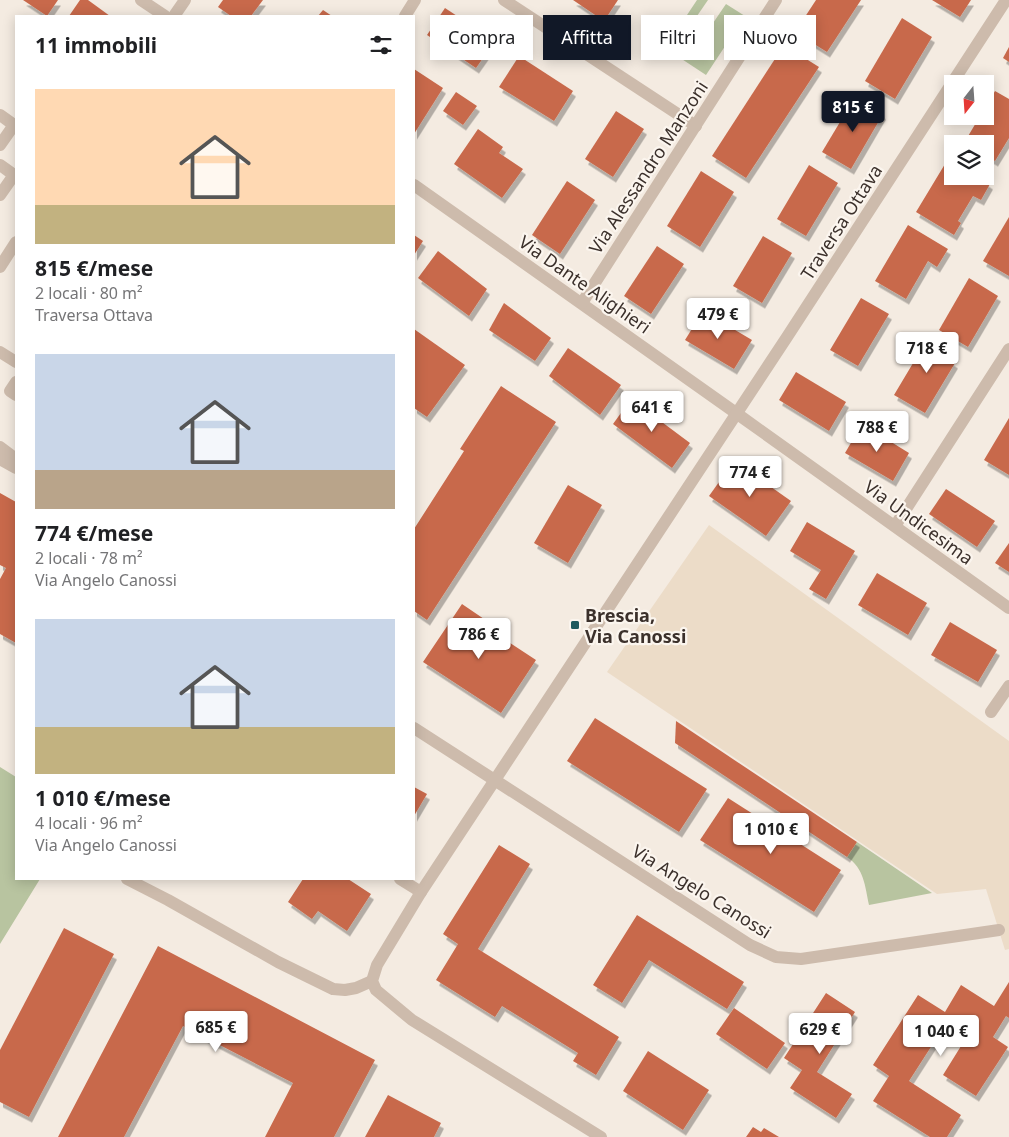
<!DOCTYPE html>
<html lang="it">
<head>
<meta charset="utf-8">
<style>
	body { margin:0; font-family:"Noto Sans",sans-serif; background:#f2f2f2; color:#202124; height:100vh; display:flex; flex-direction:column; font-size:19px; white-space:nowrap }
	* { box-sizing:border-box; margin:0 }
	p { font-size:16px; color:#757577 }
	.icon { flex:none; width:28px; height:28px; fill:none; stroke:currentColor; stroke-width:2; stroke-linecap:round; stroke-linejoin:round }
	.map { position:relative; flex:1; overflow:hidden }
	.details { position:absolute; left:15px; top:15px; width:400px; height:865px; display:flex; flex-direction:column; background:#fff; border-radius:0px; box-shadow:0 2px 12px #0003 }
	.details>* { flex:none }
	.top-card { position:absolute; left:430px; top:15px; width:475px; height:45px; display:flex; gap:10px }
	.needle { width:32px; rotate:197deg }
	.buttons { position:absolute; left:944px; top:75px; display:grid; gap:10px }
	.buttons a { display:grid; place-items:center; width:50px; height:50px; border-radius:0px; background:#fff; box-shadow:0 2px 12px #0003; font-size:25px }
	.price { position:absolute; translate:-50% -42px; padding:0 11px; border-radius:5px; background:#fff; color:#222; font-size:16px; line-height:32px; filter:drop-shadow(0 1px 2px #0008) }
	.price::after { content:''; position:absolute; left:50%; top:30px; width:15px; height:11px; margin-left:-8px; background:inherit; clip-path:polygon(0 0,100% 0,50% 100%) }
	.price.active { background:#111827; color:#fff }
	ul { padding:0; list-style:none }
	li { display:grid; align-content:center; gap:10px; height:265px; padding:0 20px }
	li span { display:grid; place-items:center; height:155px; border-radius:0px; color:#555 }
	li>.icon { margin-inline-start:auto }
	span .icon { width:90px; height:90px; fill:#fffc; stroke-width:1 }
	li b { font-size:21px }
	h2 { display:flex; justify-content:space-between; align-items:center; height:60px; padding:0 20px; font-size:21px }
	.tag { padding:0 18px; border-radius:0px; background:#fff; box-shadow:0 2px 12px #0003; font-size:18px; line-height:45px }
	.tag.active { background:#111827; color:#fff }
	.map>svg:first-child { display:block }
	.green { fill:#b8c4a0 }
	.plaza { fill:#ecdcc8 }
	.building { fill:#c8694b; filter:url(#shadow) }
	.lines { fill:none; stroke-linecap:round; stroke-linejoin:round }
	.minor { stroke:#cdbbac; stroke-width:12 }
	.poi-dot { fill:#1f5a5e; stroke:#fbf5ee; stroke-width:2 }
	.labels { text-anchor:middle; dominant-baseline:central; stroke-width:4.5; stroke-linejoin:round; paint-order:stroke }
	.street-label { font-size:18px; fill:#3b302b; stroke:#fbf5ee }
	.poi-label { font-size:18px; font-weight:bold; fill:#3b302b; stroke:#fbf5ee; text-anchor:start }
</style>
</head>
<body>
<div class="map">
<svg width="1009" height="1137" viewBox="0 0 1009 1137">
	<defs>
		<filter id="shadow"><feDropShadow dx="3" dy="5.5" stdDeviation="0" flood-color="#0004"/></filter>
	</defs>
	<rect width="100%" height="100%" fill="#f4ebe1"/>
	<g class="green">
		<path d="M697 0H708L697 16 711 26 726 4 745 16 706 75 665 48Z"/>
		<path d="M0 767 16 777V879H40L0 944Z"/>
		<path d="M857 842 932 893 869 905C865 886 864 868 847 857Z"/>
	</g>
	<path class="plaza" d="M709 525 1009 741V949L1005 950 986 889 937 894 607 672Z"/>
	<g class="building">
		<path d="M23 0H58L47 16Z"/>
		<path d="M80 0H88L110 16H69Z"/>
		<path d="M223 0H263L251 16H231L218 7Z"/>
		<path d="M573 0H618L604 21Z"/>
		<path d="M816 0H861L827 52 795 32Z"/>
		<path d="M932 0H971L960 17Z"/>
		<path d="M445 8 495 41 476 68 427 35Z"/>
		<path d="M323 10 332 16H318Z"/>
		<path d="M902 18 932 37 895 99 865 81Z"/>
		<path d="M784 45 819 67 746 178 712 156Z"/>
		<path d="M1009 47V62L1003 58Z"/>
		<path d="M519 56 573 91 554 121 499 87Z"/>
		<path d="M414 69 443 88 414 134Z"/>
		<path d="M995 91 1009 99V138L995 161 985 155V144L964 143 980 116H985V108Z"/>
		<path d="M456 92 477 106 463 125 443 111Z"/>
		<path d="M855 97 883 114 851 169 822 152Z"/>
		<path d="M616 111 644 129 613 177 585 159Z"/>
		<path d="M478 129 503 147 499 153 523 169 502 198 454 164Z"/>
		<path d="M948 159 952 161V176H978L990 184 981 200 973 196 958 221 961 223 954 235 916 212Z"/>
		<path d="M809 165 838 183 806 236 777 219Z"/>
		<path d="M701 171 734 192 700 247 667 226Z"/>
		<path d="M567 181 595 200 560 254 532 235Z"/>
		<path d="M1009 217V276L983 261Z"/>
		<path d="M908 225 948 249 937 267 928 261 906 299 875 281Z"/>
		<path d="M414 235 423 241 414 255Z"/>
		<path d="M763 236 792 253 762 303 733 286Z"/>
		<path d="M657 246 684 264 651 314 624 296Z"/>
		<path d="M438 251 487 289 469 316 418 278Z"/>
		<path d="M969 278 998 296 968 347 939 330Z"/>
		<path d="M861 298 889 314 858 366 830 350Z"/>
		<path d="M504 303 551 338 535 361 489 330Z"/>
		<path d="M703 311 752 340 734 369 685 340Z"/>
		<path d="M414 329 465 365 427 417 414 408Z"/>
		<path d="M931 333 953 346 946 357 955 363 925 413 894 395Z"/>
		<path d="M568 348 621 385 600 415 549 376Z"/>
		<path d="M796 372 846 402 829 431 779 400Z"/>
		<path d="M501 386 556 422 427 620 414 611V529L464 451 460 449Z"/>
		<path d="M631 399 690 443 672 468 613 424Z"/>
		<path d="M1009 418V475L984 460Z"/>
		<path d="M862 424 909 453 893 481 845 453Z"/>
		<path d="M734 461 791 501 766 536 709 496Z"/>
		<path d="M568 485 602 505 568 563 534 543Z"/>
		<path d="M946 489 995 521 977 547 929 514Z"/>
		<path d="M0 493 16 502V643L0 634V579L6 568 0 565Z"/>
		<path d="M807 522 855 551 826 599 809 589 821 570 790 551Z"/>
		<path d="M1009 543V572L995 563Z"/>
		<path d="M877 573 927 603 908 635 858 605Z"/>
		<path d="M462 604 484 619 481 624 536 660 501 713 423 662Z"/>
		<path d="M950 622 997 650 978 682 931 655Z"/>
		<path d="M595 718 707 789 679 832 567 761Z"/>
		<path d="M676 721 857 842 847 857 675 743Z"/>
		<path d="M414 787 427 794 414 816Z"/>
		<path d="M728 798 841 870 814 912 700 840Z"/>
		<path d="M499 845 530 864 478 949 619 1037 596 1075 573 1061 578 1053 502 1006 495 1017 436 980 458 944 443 934Z"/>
		<path d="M303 879H348L371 894 347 931 318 911 312 919 288 902Z"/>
		<path d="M637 915 744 982 727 1009 649 960 622 1003 593 985Z"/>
		<path d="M64 928 114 954 29 1117 0 1102V1050Z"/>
		<path d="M158 946 375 1060 334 1137H265L293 1083 183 1026 124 1137H58Z"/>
		<path d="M1009 982V1018L1006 1016 993 1037 1008 1047 976 1096 943 1075 966 1038 945 1025 909 1081 961 1115 947 1137H930L873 1101 889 1076 873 1065 918 995 945 1012 961 985 994 1006Z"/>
		<path d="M826 993 855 1012 817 1072 852 1094 836 1118 790 1088 802 1070 784 1058Z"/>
		<path d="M734 1008 785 1043 767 1069 716 1034Z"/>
		<path d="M648 1051 709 1090 683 1130 623 1091Z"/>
		<path d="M388 1095 441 1123 434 1137H365Z"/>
		<path d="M753 1127 761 1132 764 1128 779 1137H746Z"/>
	</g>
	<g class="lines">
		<g class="minor">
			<path d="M141 0 165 16"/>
			<path d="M504 0 696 126"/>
			<path d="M174 16 185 0"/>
			<path d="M405 16 415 0"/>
			<path d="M0 115 14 125"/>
			<path d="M0 145 14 125 16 127"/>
			<path d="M0 165 14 175 0 195"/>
			<path d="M414 185 736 413 1009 608"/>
			<path d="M0 267 16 242"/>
			<path d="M582 303 776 0"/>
			<path d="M0 352 16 362"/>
			<path d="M16 382 10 391 16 395"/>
			<path d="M0 447 16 459"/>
			<path d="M0 459 16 468"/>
			<path d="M895 526 1009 349"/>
			<path d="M991 712 1009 686"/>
			<path d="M414 728 750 945 776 957 801 959 999 930"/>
			<path d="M127 879 168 900 278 962 333 989 345 990 356 988 372 981"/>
			<path d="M400 879 421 892"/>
			<path d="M601 1137 412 1020 376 990 372 981 377 965 421 892 787 337 1006 0"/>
		</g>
	</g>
	<rect class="poi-dot" x="570" y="620" width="10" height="10" rx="2.5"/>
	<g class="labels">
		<g class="street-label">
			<text transform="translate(648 167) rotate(-57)">Via Alessandro Manzoni</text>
			<text transform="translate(841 222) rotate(-57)">Traversa Ottava</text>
			<text transform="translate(585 284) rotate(35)">Via Dante Alighieri</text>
			<text transform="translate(919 522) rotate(36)">Via Undicesima</text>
			<text transform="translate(702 891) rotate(32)">Via Angelo Canossi</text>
		</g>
		<g class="poi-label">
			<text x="585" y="615">Brescia,<tspan x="585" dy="21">Via Canossi</tspan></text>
		</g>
	</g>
</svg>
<div class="buttons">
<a><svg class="needle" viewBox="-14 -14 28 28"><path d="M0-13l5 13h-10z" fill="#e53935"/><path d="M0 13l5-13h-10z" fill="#757577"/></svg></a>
<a><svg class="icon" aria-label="layers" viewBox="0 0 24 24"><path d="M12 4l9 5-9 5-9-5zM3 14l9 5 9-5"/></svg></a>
</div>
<b class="price active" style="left:853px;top:133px">815 €</b>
<b class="price" style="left:718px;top:340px">479 €</b>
<b class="price" style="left:927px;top:374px">718 €</b>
<b class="price" style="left:652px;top:433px">641 €</b>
<b class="price" style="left:877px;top:453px">788 €</b>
<b class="price" style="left:750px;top:498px">774 €</b>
<b class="price" style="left:479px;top:660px">786 €</b>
<b class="price" style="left:771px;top:855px">1 010 €</b>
<b class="price" style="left:216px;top:1053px">685 €</b>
<b class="price" style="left:820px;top:1055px">629 €</b>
<b class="price" style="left:941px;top:1057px">1 040 €</b>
<div class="top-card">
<a class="tag">Compra</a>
<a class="tag active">Affitta</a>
<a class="tag">Filtri</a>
<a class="tag">Nuovo</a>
</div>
<section class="details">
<h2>11 immobili<svg class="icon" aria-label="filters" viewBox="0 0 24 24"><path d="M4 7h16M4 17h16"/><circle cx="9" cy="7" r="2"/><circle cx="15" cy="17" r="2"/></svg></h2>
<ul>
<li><span style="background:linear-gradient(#ffd9b3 75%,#c2b280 0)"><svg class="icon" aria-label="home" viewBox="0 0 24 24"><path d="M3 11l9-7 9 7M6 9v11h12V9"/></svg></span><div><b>815 €/mese</b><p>2 locali · 80 m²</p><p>Traversa Ottava</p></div></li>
<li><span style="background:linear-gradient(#c9d6e8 75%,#b9a48a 0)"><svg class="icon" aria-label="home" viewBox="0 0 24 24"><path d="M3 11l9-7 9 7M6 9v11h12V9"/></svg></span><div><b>774 €/mese</b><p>2 locali · 78 m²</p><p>Via Angelo Canossi</p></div></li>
<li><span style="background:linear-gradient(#c9d6e8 70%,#c2b280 0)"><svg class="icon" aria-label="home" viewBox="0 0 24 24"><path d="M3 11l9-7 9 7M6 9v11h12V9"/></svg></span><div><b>1 010 €/mese</b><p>4 locali · 96 m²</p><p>Via Angelo Canossi</p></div></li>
</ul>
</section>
</div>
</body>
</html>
